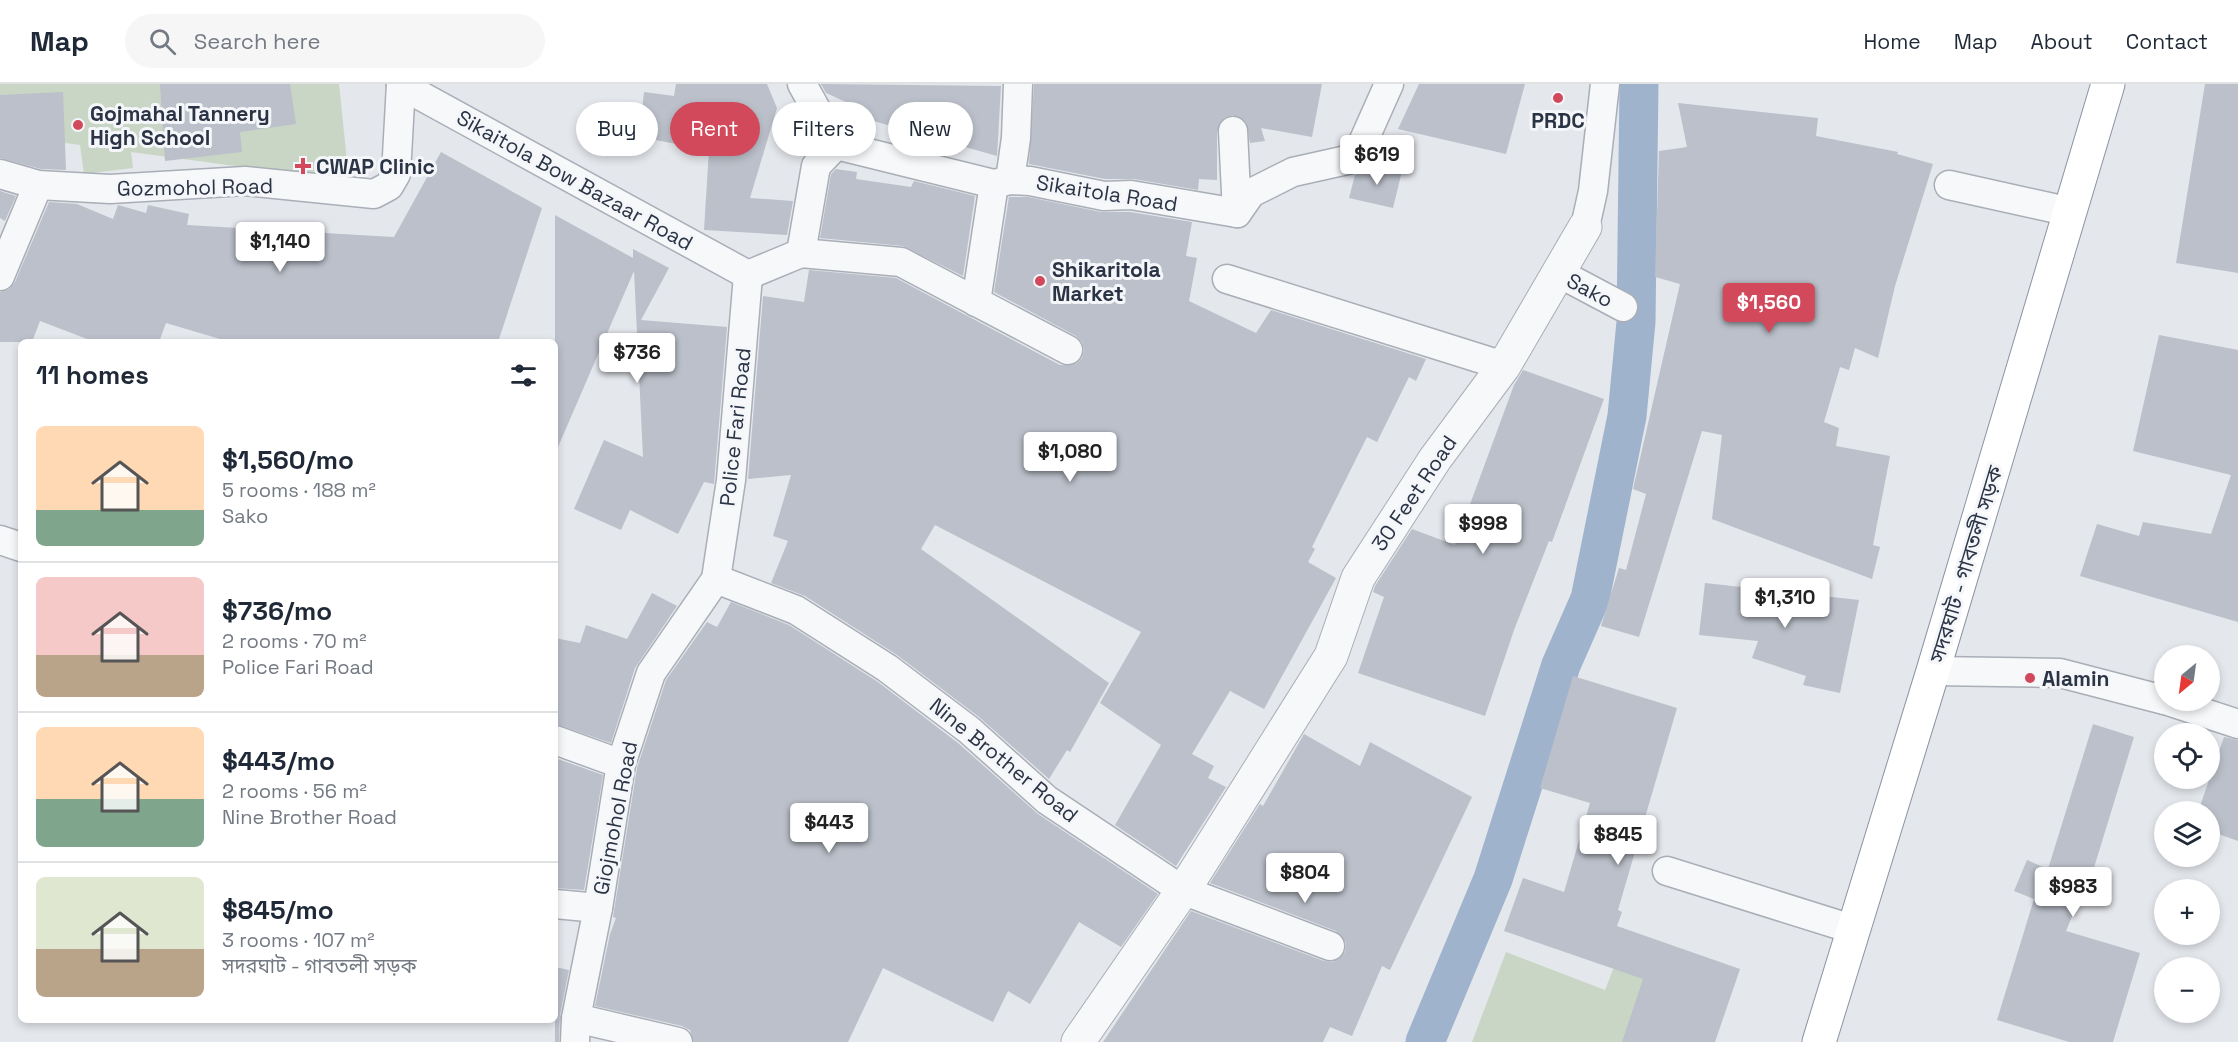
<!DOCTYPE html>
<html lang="en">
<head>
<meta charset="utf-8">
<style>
	body { margin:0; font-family:"Space Grotesk","Noto Sans Bengali",sans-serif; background:#f6f6f7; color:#1f2937; height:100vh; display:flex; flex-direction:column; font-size:22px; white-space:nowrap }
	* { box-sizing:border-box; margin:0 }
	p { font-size:20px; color:#747a83 }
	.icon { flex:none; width:33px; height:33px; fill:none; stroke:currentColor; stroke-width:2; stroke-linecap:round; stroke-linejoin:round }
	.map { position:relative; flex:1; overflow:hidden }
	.details { position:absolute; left:18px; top:255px; width:540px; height:684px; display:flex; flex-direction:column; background:#fff; border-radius:9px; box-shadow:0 3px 9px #0003 }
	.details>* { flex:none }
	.guide { position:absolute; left:576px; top:18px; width:570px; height:54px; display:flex; gap:12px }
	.needle { width:39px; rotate:209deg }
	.controls { position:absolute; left:2154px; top:561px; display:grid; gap:12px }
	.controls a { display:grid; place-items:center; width:66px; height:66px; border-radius:50%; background:#fff; box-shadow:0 3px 9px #0003; font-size:30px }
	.price { position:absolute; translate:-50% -51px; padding:0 14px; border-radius:6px; background:#fff; color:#222; font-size:20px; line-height:39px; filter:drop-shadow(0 2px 3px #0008) }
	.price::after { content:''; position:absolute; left:50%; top:36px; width:18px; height:14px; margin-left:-9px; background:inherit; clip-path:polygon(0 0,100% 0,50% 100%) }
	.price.on { background:#d1495b; color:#fff }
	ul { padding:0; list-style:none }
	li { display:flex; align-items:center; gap:18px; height:150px; padding:0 18px }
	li+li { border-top:2px solid #e0e1e3 }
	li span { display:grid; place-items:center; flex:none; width:168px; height:120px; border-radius:9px; color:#555 }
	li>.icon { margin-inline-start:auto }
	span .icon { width:72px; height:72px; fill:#fffc; stroke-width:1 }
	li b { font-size:26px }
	h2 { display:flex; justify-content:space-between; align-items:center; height:72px; padding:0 18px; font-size:26px }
	.tag { padding:0 21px; border-radius:27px; background:#fff; box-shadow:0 3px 9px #0003; font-size:21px; line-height:54px }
	.tag.on { background:#d1495b; color:#fff }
	header { display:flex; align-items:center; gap:36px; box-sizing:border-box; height:84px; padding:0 30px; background:#fff; border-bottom:2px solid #e0e1e3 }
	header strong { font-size:28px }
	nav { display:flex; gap:33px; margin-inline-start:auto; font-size:21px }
	.search { width:420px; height:54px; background:#f6f6f7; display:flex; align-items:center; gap:15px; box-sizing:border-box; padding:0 21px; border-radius:33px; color:#747a83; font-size:22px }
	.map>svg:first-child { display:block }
	.green { fill:#c9d6c5 }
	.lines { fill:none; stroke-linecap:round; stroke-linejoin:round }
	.canal { stroke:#9fb4cc; stroke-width:39 }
	.building { fill:#bbc0ca }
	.minor-casing { stroke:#a9aeb7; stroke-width:31 }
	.tertiary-casing { stroke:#a9aeb7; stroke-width:35 }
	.trunk-casing { stroke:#8b94a3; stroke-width:35 }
	.minor { stroke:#f7f8fa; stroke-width:28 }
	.tertiary { stroke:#f7f8fa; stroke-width:33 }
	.trunk { stroke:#fff; stroke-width:33 }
	.poi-dot { fill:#d1495b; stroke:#f4f6f9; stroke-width:2 }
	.labels { text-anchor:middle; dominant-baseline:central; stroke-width:6; stroke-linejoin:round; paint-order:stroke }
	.poi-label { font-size:21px; font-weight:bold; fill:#2b3445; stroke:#f4f6f9; text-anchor:start }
	.street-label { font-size:21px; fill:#2b3445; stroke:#f4f6f9 }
</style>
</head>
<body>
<header>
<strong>Map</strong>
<div class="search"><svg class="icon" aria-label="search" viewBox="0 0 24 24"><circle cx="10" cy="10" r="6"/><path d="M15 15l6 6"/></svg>Search here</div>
<nav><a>Home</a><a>Map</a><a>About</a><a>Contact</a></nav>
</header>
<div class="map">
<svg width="2238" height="958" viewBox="0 0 2238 958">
	<rect width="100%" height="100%" fill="#e4e7ec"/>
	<g class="green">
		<path d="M0 0H339L349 97 131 68 133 84 84 90 80 61 0 50Z"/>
		<path d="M1628 847 1668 862 1631 958H1472L1506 868 1605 906Z"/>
	</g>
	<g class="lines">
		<path class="canal" d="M1425 958 1493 795 1561 581 1590 515 1627 332 1636 238 1639 0"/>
	</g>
	<g class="building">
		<path d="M160 0H290L296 40 240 48 242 68 165 77Z"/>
		<path d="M676 0H767L777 24 750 114 793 117 787 151 704 146 709 66 639 53 644 8 674 12Z"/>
		<path d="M821 0 1001 2 997 72 856 32 859 24 826 9Z"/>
		<path d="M1034 0H1322L1312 53 1261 44 1265 57 1250 59 1246 38 1233 31 1224 34 1217 48V96L1199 95 1198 106 1134 95H1105L1029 80Z"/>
		<path d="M1419 0H1525L1506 70 1398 45Z"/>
		<path d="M2205 0H2238V189L2176 179Z"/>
		<path d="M63 8 66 86 41 85 0 74V11Z"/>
		<path d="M1678 19 1818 34 1816 52 1898 68 1897 70 1933 80 1895 202 1878 274 1855 264 1849 286 1840 283 1824 338 1839 344 1836 362 1890 372 1873 461 1880 463 1872 495 1712 435 1722 351 1702 347 1639 553 1601 542 1619 484 1626 486 1646 410 1633 405 1680 200 1655 193 1659 67 1687 63Z"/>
		<path d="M441 68 542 124 498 258H230L166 239 159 258H95L40 237 32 258H0V208L9 205 15 198 49 118 77 120 113 135 118 121 146 129 148 121 189 130 187 141 394 153Z"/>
		<path d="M1371 80 1402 87 1393 124 1349 114 1355 91 1366 87Z"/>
		<path d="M836 85 857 88 856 95 911 103 914 97 975 112 963 192 903 162 820 154 831 90Z"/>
		<path d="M0 107 16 112 5 137 0 134Z"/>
		<path d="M1009 113H1028L1101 128H1130L1192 138 1186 172 1197 174 1189 217 1256 249 1271 226 1426 275 1416 297 1409 293 1377 358 1367 353 1312 463 1315 465 1308 478 1336 494 1264 625 1230 607 1192 670 1214 682 1208 694 1226 703 1176 782 1115 741 1161 661 1100 619 1141 548 935 441 921 465 1109 599 1070 668 1067 666 1049 695 979 633 897 571 805 512 771 499 788 457 773 452 791 391 748 395 763 212 804 218 809 186 896 194 1060 281 1076 280 1082 274 1084 266 1082 258 1076 252 994 208Z"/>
		<path d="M555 131 633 174V165L669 184 641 236 727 243 714 400 704 398 678 450 630 426 621 446 574 425 604 356 643 373 634 187 555 370Z"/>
		<path d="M2159 251 2238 266V538L2080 492 2097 440 2139 452 2143 438 2211 450 2231 391 2133 367Z"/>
		<path d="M1523 286 1604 315 1552 458 1549 457 1514 546 1485 632 1358 589 1384 513 1373 508 1375 502 1412 445 1455 461 1514 301Z"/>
		<path d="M1705 499 1859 516 1840 609 1803 601 1806 592 1752 574 1758 557 1699 551Z"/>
		<path d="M652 509 677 522 635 584 611 659 555 640V554L580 559 586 541 627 555Z"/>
		<path d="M731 518 789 541 878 598 958 659 1038 730 1158 810 1121 863 1079 838 1030 920 1008 907 993 938 883 884 848 958H694L690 946 682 942 595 922 610 850 616 834 613 833 637 684 666 596 707 538 717 543Z"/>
		<path d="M1573 592 1677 624 1618 826 1622 828 1617 842 1740 885 1715 958H1622L1643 895 1504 847 1523 794 1564 808 1590 719 1540 704Z"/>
		<path d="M2093 640 2134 653 2093 787H2091L2066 847 2140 869 2113 958H2069L1997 936 2034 815 2014 807 2027 776 2048 785Z"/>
		<path d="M1304 650 1360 682 1370 658 1472 713 1390 886 1382 882 1352 952 1330 943 1323 958H1103L1191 827 1324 877 1333 878 1345 868 1346 859 1336 847 1210 799 1260 720 1263 722Z"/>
		<path d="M2224 653 2238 656V757L2210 747V728H2198Z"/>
		<path d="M555 674 603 691 584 806 555 804Z"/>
		<path d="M555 883 569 886 560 931 559 958H555Z"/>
	</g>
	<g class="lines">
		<defs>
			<g id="minor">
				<path d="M802 0 836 61 994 100 1010 96 1030 97 1104 112 1131 111 1237 129 1251 109 1293 88 1356 74 1389 0"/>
				<path d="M401 1 748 191"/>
				<path d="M1233 47 1237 129"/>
				<path d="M0 90 38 101 110 105 245 97 374 110 389 102 396 90 401 0"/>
				<path d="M1010 96 1016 54 1018 0"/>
				<path d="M1949 101 2071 128"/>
				<path d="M1585 143 1593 107 1605 0"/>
				<path d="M801 169 816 82 836 61"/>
				<path d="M1557 188 1623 223"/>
				<path d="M748 191 801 169 901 178 1068 266"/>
				<path d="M0 192 38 101"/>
				<path d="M1227 195 1504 282"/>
				<path d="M976 218 994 100"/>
				<path d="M0 456 21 463"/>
				<path d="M716 495 796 526 887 584 969 646 1047 716 1182 806 1330 862"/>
				<path d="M1933 587 2060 589 2164 616"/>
				<path d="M2165 616 2238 640"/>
				<path d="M555 656 621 680"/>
				<path d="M1667 787 1852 845"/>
				<path d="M555 820 598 824"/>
				<path d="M576 934 678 958"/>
				<path d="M575 958 576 934 598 824 621 680 651 589 716 495 731 396 748 191"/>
			</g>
			<path id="tertiary" d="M1078 958 1192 793 1331 572 1358 494 1435 375 1504 282 1585 143"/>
			<path id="trunk" d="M1819 958 1933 587 2108 0"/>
		</defs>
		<use href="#minor" class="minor-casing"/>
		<use href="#tertiary" class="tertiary-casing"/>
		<use href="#trunk" class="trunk-casing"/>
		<use href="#minor" class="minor"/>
		<use href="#tertiary" class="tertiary"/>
		<use href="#trunk" class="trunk"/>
	</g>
	<g class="poi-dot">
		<circle cx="1558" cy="14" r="6"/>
		<circle cx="78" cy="41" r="6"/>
		<path d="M300 73h6v6h6v6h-6v6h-6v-6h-6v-6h6z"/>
		<circle cx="1040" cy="197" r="6"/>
		<circle cx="2030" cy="594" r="6"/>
	</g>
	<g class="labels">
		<g class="poi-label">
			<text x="90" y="29">Gojmahal Tannery<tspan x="90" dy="24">High School</tspan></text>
			<text x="1558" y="36" text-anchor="middle">PRDC</text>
			<text x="316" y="82">CWAP Clinic</text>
			<text x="1052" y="185">Shikaritola<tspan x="1052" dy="24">Market</tspan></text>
			<text x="2042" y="594">Alamin</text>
		</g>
		<g class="street-label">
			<text transform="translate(575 96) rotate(29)">Sikaitola Bow Bazaar Road</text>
			<text transform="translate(195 103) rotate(-1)">Gozmohol Road</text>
			<text transform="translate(1107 109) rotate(9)">Sikaitola Road</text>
			<text transform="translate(1590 206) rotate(28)">Sako</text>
			<text transform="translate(735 343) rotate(-84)">Police Fari Road</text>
			<text transform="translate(1414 409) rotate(-56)">30 Feet Road</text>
			<text transform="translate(1966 480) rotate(-73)">সদরঘাট - গাবতলী সড়ক</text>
			<text transform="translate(1004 676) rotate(39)">Nine Brother Road</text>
			<text transform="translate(615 734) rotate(-79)">Giojmohol Road</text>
		</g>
	</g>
</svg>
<div class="controls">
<a><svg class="needle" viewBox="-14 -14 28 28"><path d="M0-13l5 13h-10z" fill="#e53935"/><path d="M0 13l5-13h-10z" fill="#747a83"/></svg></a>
<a><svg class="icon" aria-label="locate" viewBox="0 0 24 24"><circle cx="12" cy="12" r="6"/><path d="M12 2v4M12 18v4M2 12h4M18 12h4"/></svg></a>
<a><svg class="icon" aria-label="layers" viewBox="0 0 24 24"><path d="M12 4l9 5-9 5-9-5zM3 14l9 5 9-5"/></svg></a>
<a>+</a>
<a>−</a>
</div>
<b class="price" style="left:1377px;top:102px">$619</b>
<b class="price" style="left:280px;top:189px">$1,140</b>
<b class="price on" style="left:1769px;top:250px">$1,560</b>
<b class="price" style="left:637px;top:300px">$736</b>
<b class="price" style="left:1070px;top:399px">$1,080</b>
<b class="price" style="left:1483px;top:471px">$998</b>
<b class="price" style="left:1785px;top:545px">$1,310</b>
<b class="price" style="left:829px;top:770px">$443</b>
<b class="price" style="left:1618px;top:782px">$845</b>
<b class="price" style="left:1305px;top:820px">$804</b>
<b class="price" style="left:2073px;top:834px">$983</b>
<div class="guide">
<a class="tag">Buy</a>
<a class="tag on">Rent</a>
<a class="tag">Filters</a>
<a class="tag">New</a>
</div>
<section class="details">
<h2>11 homes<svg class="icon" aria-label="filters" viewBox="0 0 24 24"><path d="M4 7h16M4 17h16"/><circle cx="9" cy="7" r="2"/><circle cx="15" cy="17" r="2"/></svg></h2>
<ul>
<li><span style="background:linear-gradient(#ffd9b3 70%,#7fa58c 0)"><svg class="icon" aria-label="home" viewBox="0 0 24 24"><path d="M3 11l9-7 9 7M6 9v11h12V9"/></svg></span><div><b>$1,560/mo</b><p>5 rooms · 188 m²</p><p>Sako</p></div></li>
<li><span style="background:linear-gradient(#f6c9c9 65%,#b9a48a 0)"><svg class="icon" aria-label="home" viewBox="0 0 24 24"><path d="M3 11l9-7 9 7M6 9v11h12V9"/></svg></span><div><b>$736/mo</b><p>2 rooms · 70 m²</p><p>Police Fari Road</p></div></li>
<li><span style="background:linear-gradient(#ffd9b3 60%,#7fa58c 0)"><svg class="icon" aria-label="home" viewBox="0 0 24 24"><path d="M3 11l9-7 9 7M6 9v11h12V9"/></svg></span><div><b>$443/mo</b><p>2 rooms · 56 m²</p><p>Nine Brother Road</p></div></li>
<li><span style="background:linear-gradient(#dfe7d0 60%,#b9a48a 0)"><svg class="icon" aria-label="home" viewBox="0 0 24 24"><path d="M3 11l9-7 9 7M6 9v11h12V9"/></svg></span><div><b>$845/mo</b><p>3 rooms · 107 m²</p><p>সদরঘাট - গাবতলী সড়ক</p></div></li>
</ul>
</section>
</div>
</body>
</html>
